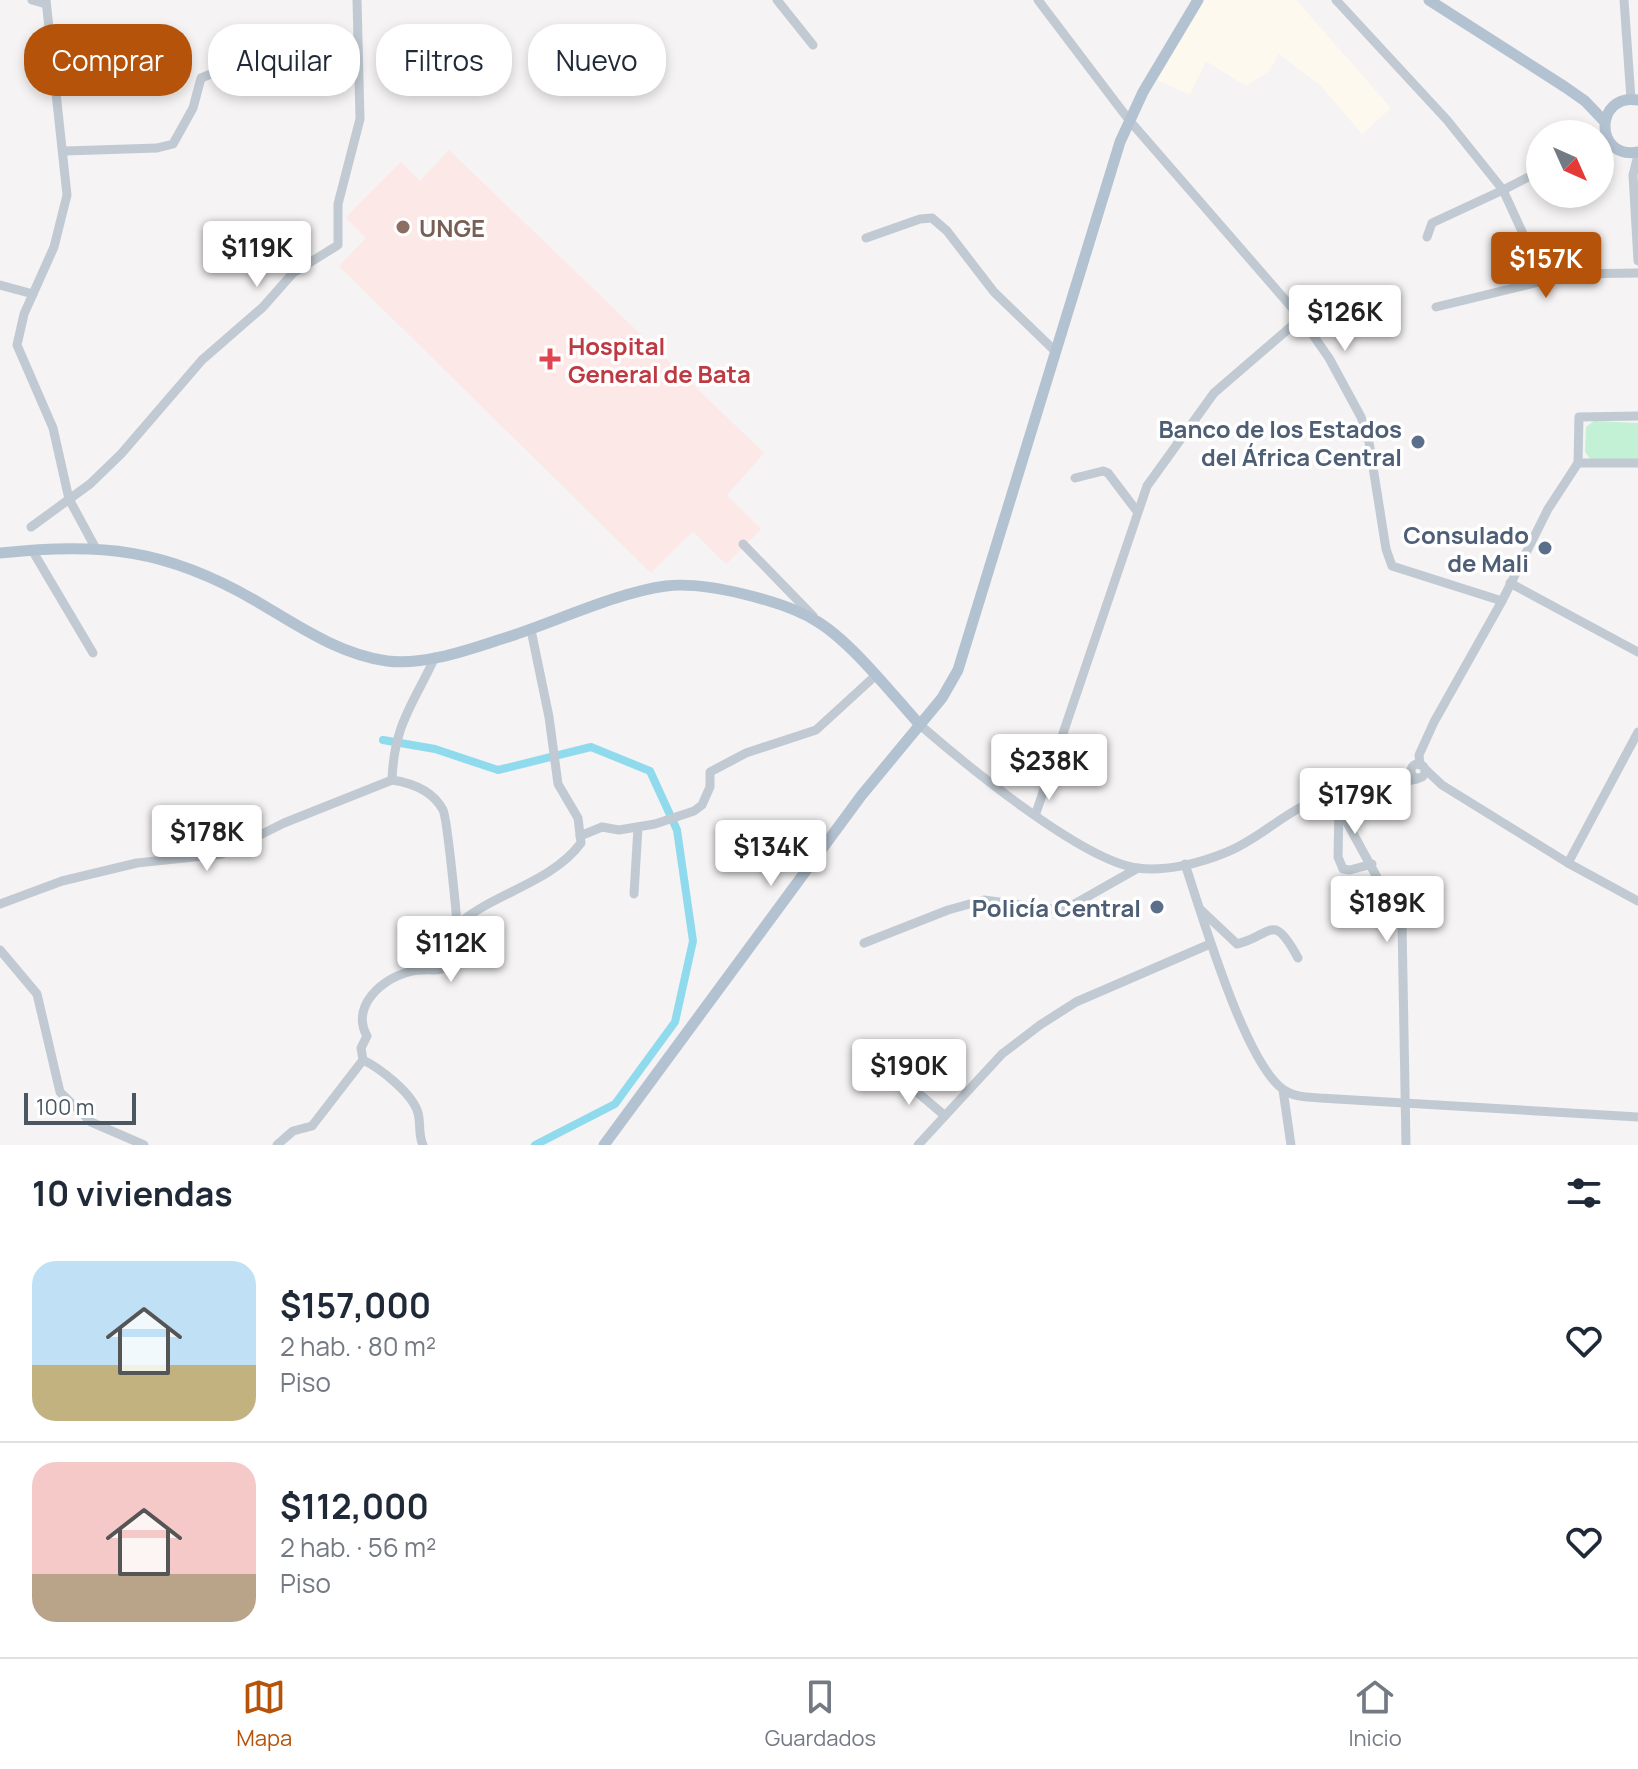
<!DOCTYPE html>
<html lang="es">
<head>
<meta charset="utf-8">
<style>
	body { margin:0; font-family:Manrope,sans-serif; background:#f6f6f7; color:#1f2937; height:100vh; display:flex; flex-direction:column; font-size:30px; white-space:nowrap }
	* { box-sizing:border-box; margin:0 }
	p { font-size:26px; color:#747a83 }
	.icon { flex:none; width:44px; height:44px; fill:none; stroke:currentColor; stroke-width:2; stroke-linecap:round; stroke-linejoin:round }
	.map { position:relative; height:1145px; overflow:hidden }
	.drawer { display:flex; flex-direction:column; background:#fff; flex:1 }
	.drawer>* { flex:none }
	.hud { position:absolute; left:24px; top:24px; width:800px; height:72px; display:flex; gap:16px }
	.needle { width:52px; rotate:135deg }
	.controls { position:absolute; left:1526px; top:120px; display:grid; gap:16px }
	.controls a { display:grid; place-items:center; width:88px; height:88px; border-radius:50%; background:#fff; box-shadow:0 4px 12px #0003; font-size:40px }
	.scale { position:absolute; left:24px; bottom:20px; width:112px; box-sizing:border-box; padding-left:8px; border:4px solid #4a5661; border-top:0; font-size:22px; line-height:28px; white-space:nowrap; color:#4a5661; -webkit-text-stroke:6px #fff; paint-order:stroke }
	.price { position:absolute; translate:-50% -68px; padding:0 18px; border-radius:8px; background:#fff; color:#222; font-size:26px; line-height:52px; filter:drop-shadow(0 2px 4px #0008) }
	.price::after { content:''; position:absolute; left:50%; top:48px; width:24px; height:18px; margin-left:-12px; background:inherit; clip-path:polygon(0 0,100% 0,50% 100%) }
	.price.current { background:#b45309; color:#fff }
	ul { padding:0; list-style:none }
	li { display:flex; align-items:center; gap:24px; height:200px; padding:0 32px }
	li+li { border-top:2px solid #e0e1e3 }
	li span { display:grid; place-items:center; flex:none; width:224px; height:160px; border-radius:24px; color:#555 }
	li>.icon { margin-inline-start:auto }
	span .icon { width:96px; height:96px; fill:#fffc; stroke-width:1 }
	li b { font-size:34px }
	h2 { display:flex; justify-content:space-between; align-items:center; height:96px; padding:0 32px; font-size:34px }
	.tag { padding:0 28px; border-radius:32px; background:#fff; box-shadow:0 4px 12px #0003; font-size:28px; line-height:72px }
	.tag.current { background:#b45309; color:#fff }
	.tabs { display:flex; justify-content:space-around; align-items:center; height:112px; border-top:2px solid #e0e1e3; background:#fff; font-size:22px; color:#747a83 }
	.tabs a { display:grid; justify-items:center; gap:4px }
	.tabs .current { color:#b45309 }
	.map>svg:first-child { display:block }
	.commercial { fill:#fdf9ef }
	.medical { fill:#fce8e6 }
	.green { fill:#c3f1d5 }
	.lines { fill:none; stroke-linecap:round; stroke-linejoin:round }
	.canal { stroke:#90daee; stroke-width:8 }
	.minor { stroke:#c1cad2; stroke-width:9 }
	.major { stroke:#b3c2d1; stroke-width:11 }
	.education-dot { fill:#8d6e63; stroke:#fff; stroke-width:3 }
	.health-dot { fill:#e0444e; stroke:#fff; stroke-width:3 }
	.service-dot { fill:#5c6f8a; stroke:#fff; stroke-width:3 }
	.labels { text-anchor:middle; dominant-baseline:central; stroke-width:7; stroke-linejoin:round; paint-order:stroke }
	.education-label { font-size:24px; font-weight:bold; fill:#785e54; stroke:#fff; text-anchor:start }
	.health-label { font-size:24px; font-weight:bold; fill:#be3a42; stroke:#fff; text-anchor:start }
	.service-label { font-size:24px; font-weight:bold; fill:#4e5e75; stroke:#fff; text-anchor:end }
</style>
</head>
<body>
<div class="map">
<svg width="1638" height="1145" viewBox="0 0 1638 1145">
	<rect width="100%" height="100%" fill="#f5f3f3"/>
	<path class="commercial" d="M1205 0H1296L1391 108 1362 134 1320 85 1279 54 1269 71 1246 86 1206 61 1190 95 1157 80Z"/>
	<path class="medical" d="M449 150 764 453 727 495 761 529 726 564 693 531 651 573 339 266 366 238 346 218 354 209 401 162 420 181Z"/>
	<path class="green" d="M1594 421 1638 423V460H1591L1585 452 1586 427Z"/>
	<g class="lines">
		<path class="canal" d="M383 740 435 749 498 770 591 747 650 771 677 830 693 941 675 1022 615 1104 535 1145"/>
		<g class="minor">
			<path d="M32 0 46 4"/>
			<path d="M46 0 67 195 54 247 24 314 17 345 53 428 69 499 95 547"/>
			<path d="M777 0 813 45"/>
			<path d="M1038 0 1129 120 1301 318 1329 358 1361 417 1369 442 1386 549 1392 566 1502 601"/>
			<path d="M1336 0 1447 120 1503 190 1540 171"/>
			<path d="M1624 0 1631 99"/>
			<path d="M65 151 157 148 173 144 193 108 201 78 233 65"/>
			<path d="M1638 155 1633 175 1638 261"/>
			<path d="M1427 237 1432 223 1503 190 1525 238 1549 269"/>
			<path d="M866 238 920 219 932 218 947 231 994 292 1055 351"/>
			<circle cx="1545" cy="276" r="8"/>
			<path d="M1550 270 1569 274 1638 273"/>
			<path d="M0 285 33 294"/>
			<path d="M1436 307 1539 282"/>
			<path d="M1578 463H1638"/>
			<path d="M1075 478 1103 471 1108 473 1136 510"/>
			<path d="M31 527 90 484 121 454 202 360 263 307 293 273 338 245V204L360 119 357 0"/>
			<path d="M743 544 813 616"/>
			<path d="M32 550 93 653"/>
			<path d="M1510 583 1638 652"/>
			<path d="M920 725C965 764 1081 860 1137 868 1165 872 1201 863 1227 852 1255 841 1277 819 1305 805 1340 788 1380 787 1417 779"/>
			<circle cx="1418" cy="771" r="7"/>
			<path d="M1420 765 1419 755 1434 722 1502 601 1548 509 1578 463 1579 417 1638 416"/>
			<path d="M1425 769 1442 785 1568 863 1638 901"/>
			<path d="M1332 795 1402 923 1406 1145"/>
			<path d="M1339 807 1338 857 1343 869 1350 870 1372 864"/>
			<path d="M1036 813 1147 486 1214 393 1301 318"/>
			<path d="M580 836 602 827 619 830 655 824 694 811 702 805 710 787V772L746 753 816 730 875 676"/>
			<path d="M1568 863 1638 732"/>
			<path d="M1185 864C1201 912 1245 1064 1284 1090 1294 1097 1308 1097 1320 1098L1638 1117"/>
			<path d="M634 894 638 827"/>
			<path d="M0 904 62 881 137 863 222 854 284 823 392 780"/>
			<path d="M1201 910 1237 944C1272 936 1272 910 1298 958"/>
			<path d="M458 924C496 892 551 883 581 843L578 818 558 784 549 717 531 630"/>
			<path d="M864 943 948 910 984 900 1053 909 1071 906 1138 868"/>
			<path d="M0 950 37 994 60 1092 91 1122 144 1145"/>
			<path d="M363 1060C380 1068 413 1094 418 1113 421 1124 418 1135 423 1145"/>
			<path d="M896 1074 944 1115"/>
			<path d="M1283 1090 1291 1145"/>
			<path d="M277 1145 293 1131 312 1126 363 1060 361 1048 367 1036C348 1003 391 970 423 970 433 969 438 972 448 967L458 951C460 940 447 817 443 810 433 791 412 783 392 780 394 724 413 705 435 657"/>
			<path d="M918 1145 1002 1054 1040 1025 1076 1002 1210 944"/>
		</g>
		<g class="major">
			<path d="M1429 0 1565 87 1585 101 1604 121"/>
			<path d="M1638 100C1594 93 1594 160 1638 152"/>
			<path d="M0 553C102 543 165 548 256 601 297 625 338 654 387 661 427 666 473 648 511 636 557 621 619 592 666 586 705 581 785 601 818 622 852 643 892 694 920 725"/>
			<path d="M604 1145 861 796 942 698 958 670 1120 142 1143 92 1198 0"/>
		</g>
	</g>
	<circle class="education-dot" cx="403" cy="227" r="8"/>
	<path class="health-dot" d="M546 347h8v8h8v8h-8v8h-8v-8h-8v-8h8z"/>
	<g class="service-dot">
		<circle cx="1418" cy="442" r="8"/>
		<circle cx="1545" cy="548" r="8"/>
		<circle cx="1157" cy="907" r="8"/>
	</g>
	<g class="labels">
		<g class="education-label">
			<text x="419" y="227">UNGE</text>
		</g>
		<g class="health-label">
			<text x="568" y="345">Hospital<tspan x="568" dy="28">General de Bata</tspan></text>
		</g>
		<g class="service-label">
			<text x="1402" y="428">Banco de los Estados<tspan x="1402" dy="28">del África Central</tspan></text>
			<text x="1529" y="534">Consulado<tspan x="1529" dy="28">de Mali</tspan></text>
			<text x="1141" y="907">Policía Central</text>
		</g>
	</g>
</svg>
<div class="controls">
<a><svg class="needle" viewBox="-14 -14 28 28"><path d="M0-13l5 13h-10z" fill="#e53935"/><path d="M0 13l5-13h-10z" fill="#747a83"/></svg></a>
</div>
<div class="scale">100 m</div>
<b class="price" style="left:257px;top:289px">$119K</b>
<b class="price current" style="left:1546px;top:300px">$157K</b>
<b class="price" style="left:1345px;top:353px">$126K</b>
<b class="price" style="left:1049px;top:802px">$238K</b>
<b class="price" style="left:1355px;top:836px">$179K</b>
<b class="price" style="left:207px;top:873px">$178K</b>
<b class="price" style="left:771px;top:888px">$134K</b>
<b class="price" style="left:1387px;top:944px">$189K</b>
<b class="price" style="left:451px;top:984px">$112K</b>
<b class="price" style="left:909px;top:1107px">$190K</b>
<div class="hud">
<a class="tag current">Comprar</a>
<a class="tag">Alquilar</a>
<a class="tag">Filtros</a>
<a class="tag">Nuevo</a>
</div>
</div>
<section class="drawer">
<h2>10 viviendas<svg class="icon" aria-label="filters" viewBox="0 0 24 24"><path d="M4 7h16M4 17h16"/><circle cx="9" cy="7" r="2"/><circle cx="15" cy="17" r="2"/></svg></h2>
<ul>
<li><span style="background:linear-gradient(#bfe0f5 65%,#c2b280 0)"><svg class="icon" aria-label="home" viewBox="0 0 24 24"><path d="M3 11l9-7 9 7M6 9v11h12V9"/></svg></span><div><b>$157,000</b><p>2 hab. · 80 m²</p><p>Piso</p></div><svg class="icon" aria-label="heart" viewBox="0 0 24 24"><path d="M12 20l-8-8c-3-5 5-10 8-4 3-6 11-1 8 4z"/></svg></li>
<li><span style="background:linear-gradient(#f6c9c9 70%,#b9a48a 0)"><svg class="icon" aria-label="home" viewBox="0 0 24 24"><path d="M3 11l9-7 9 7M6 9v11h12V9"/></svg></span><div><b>$112,000</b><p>2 hab. · 56 m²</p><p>Piso</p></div><svg class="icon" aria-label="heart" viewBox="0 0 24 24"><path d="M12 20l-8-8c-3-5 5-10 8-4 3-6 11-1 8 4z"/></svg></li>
</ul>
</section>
<nav class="tabs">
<a class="current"><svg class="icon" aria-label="map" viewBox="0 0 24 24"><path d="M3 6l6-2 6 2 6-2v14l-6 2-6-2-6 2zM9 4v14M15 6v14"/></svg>Mapa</a>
<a><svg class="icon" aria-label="saved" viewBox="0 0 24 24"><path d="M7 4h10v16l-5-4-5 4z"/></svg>Guardados</a>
<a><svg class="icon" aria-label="home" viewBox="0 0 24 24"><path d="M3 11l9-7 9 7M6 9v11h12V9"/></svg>Inicio</a>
</nav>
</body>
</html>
